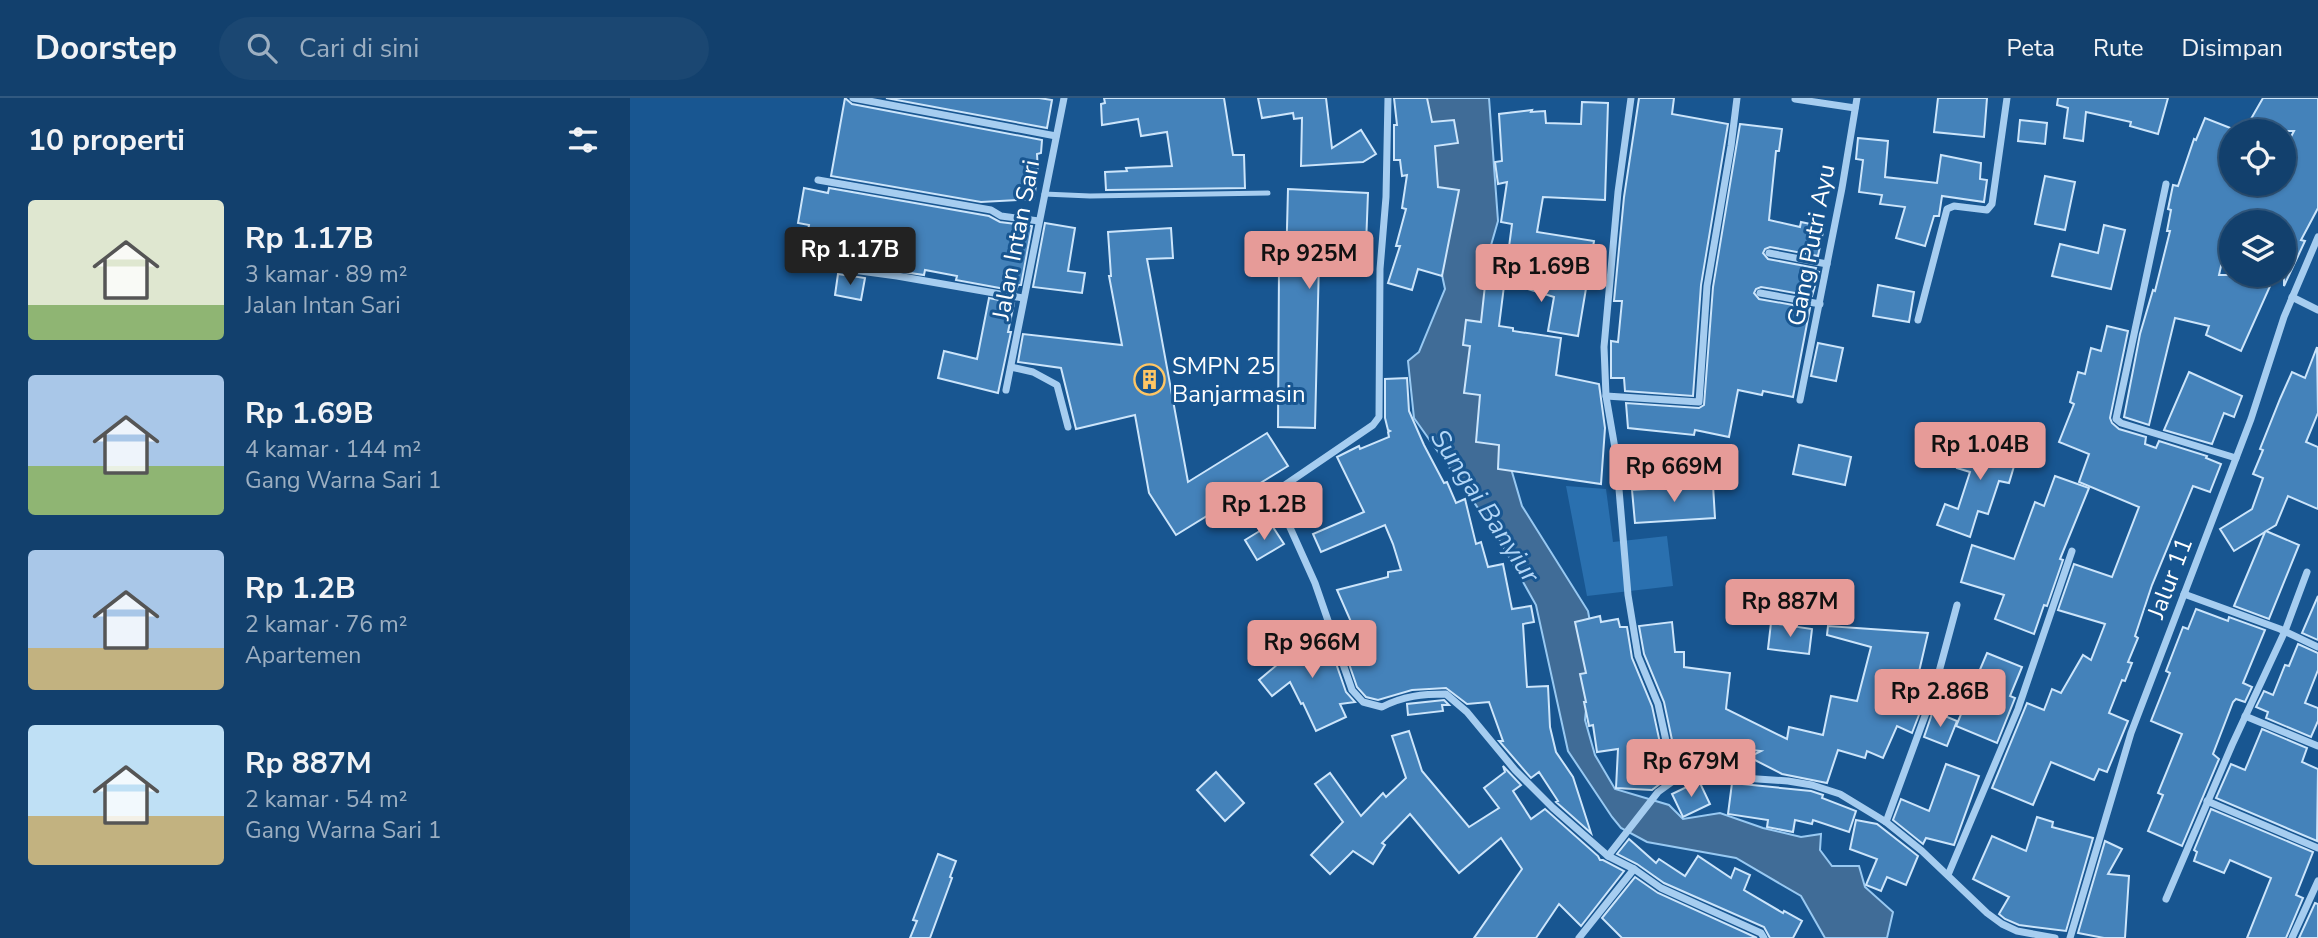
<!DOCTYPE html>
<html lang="id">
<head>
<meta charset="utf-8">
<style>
	body { margin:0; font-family:"Nunito Sans",sans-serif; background:#1b4772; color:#f1f3f6; height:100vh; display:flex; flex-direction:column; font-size:26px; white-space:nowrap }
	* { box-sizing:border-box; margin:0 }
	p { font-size:23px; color:#9cafc2 }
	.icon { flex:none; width:38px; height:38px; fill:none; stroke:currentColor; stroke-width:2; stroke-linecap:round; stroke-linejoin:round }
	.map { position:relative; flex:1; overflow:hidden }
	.side { display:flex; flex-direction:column; background:#12406d; width:630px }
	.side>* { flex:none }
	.tools { position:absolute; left:1589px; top:21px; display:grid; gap:14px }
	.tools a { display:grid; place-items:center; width:77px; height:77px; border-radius:50%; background:#12406d; box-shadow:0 2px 5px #0004,0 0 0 2px #315980; font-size:35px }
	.price { position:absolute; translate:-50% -60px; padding:0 16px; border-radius:7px; background:#e69b98; color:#111; font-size:23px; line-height:46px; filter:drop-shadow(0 2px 4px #0008) }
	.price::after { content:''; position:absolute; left:50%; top:42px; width:21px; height:16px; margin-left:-10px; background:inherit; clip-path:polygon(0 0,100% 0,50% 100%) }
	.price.selected { background:#222; color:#fff }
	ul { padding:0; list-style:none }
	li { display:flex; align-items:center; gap:21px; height:175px; padding:0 28px }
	li span { display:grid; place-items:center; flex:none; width:196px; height:140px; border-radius:7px; color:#555 }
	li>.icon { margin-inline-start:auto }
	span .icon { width:84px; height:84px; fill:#fffc; stroke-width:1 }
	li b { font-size:30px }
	h2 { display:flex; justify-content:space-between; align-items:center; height:84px; padding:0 28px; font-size:30px }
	header { display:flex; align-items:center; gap:42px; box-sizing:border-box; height:98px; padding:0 35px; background:#12406d; border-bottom:2px solid #315980 }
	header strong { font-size:33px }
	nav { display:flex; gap:38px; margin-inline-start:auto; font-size:24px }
	.search { width:490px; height:63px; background:#1b4772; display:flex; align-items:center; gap:18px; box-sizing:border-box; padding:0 24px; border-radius:38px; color:#9cafc2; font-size:26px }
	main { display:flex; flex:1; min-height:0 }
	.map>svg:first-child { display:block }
	.green { fill:#2a70af }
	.water { fill:#406c97; stroke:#98c9f2; stroke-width:2 }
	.building { fill:#4482ba; stroke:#cce5fb; stroke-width:2 }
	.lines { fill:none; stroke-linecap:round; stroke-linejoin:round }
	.lane { stroke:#a6cdf0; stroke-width:5 }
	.street { stroke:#a6cdf0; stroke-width:7 }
	.labels { text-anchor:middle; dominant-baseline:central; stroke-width:6; stroke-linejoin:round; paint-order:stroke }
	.street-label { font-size:24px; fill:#fff; stroke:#185691 }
	.poi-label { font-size:24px; fill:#fff; stroke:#185691; text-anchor:start }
	.water-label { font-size:26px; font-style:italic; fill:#b2d6f7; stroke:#185691 }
</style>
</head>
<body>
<header>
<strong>Doorstep</strong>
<div class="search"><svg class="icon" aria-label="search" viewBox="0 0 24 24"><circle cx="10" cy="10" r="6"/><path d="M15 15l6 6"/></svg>Cari di sini</div>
<nav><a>Peta</a><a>Rute</a><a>Disimpan</a></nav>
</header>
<main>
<section class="side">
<h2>10 properti<svg class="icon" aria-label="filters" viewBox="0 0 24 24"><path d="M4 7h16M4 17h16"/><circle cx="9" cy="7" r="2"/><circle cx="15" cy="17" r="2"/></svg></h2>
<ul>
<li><span style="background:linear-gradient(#dfe7d0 75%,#8fb573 0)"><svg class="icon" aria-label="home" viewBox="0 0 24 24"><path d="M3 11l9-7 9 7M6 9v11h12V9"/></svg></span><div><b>Rp 1.17B</b><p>3 kamar · 89 m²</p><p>Jalan Intan Sari</p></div></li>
<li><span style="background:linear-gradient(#a9c7e8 65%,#8fb573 0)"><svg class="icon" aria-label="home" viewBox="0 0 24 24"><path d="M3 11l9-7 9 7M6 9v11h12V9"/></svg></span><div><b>Rp 1.69B</b><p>4 kamar · 144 m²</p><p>Gang Warna Sari 1</p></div></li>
<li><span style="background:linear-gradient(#a9c7e8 70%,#c2b280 0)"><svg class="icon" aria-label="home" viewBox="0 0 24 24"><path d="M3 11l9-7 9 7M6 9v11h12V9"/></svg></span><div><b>Rp 1.2B</b><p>2 kamar · 76 m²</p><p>Apartemen</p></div></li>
<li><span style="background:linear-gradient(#bfe0f5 65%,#c2b280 0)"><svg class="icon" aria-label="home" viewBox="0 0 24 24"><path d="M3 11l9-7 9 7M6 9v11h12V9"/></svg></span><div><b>Rp 887M</b><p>2 kamar · 54 m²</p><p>Gang Warna Sari 1</p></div></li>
</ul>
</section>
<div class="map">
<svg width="1688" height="840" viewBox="0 0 1688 840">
	<rect width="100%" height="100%" fill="#185691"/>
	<path class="green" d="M936 388 976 391 983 444 1037 438 1043 488 957 498Z"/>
	<path class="water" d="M774 0H859L868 123 855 168 856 226 875 350 892 408 958 513 961 529 960 571 955 622 965 657 985 691 1039 707 1053 721 1090 715 1133 730 1171 739 1191 736 1190 752 1202 768H1229L1235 789 1263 814 1257 840H1195L1171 798 1106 760 1017 744 991 730 982 719 938 653 906 507 865 434 784 320 778 263 789 254 815 191Z"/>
	<g class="building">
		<path d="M215 0 222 6 412 42 411 55 407 56 408 73 404 101 351 104 201 78Z"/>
		<path d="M256 0H409L422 2 417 30Z"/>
		<path d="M474 0H594L603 57H614L615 90 476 92 475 74 497 73 496 70 542 68 537 34 511 38 508 21 472 27 471 6 475 5Z"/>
		<path d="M628 0H696L702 50 731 32 746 56 733 64 671 68 672 20 664 21 663 15 632 20Z"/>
		<path d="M764 0H797L802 24 824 22 828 45 805 48 808 89 829 92 812 178 788 171 782 192 758 185 770 148H766L776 111 772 110 777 77 772 78 770 62H764V27H767Z"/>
		<path d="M1009 0H1044L1042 16 1098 26 1071 187 1063 298 995 293 994 280H981V243L988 244 992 203H984L994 99Z"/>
		<path d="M1308 0H1357L1354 39 1304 34Z"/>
		<path d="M1428 0H1538L1528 36 1500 28 1501 24 1456 14 1453 43 1434 40 1438 10 1427 7Z"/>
		<path d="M1633 0H1688V110L1671 142 1675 143 1654 188V124H1601L1589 177H1645L1611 253 1576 237 1579 228 1545 220 1519 327 1494 319 1510 236 1523 192 1525 193 1540 133H1537L1541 112 1538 111 1543 87 1548 88 1564 41 1566 42 1575 20 1608 33H1601V86H1654V52L1664 33H1614Z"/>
		<path d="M952 4 978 5 975 102 913 99 907 134 964 143 948 238 918 233 924 199 898 191 874 188 869 228 883 230V233L931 240 926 277 969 286 975 330 971 386 868 371 869 347 846 344 850 297 834 295 840 248 833 247 836 222 851 224 857 169 876 172 882 126 871 124 877 84 868 86 865 64 872 63 869 16 902 12 901 14 915 13 916 25 951 26Z"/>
		<path d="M1390 22 1417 25 1415 46 1388 43Z"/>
		<path d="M1110 26 1152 31 1149 53H1146L1139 122 1170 129 1171 124 1194 129 1188 158 1140 149 1135 151 1133 155 1138 161 1186 170 1185 173 1189 174 1182 198 1131 189 1126 191 1124 195 1129 201 1180 210 1163 299 1133 293 1132 297 1108 292 1099 339 1065 332 1064 337 998 330 996 305 1069 310 1074 307 1083 189Z"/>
		<path d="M1228 40 1258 43 1255 79 1307 85 1311 57 1351 65 1350 81 1357 82 1354 104 1312 98 1309 118H1304L1295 148 1266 140 1275 109 1250 106 1252 97 1229 94 1233 62 1226 61Z"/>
		<path d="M1415 78 1445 84 1435 132 1405 126Z"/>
		<path d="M174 90 198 95 199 90 359 118 370 124 402 128 391 187H388L386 193 326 182 327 178 295 172 294 177 173 159 179 127 168 125Z"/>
		<path d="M658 91 738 95 736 147 691 145V163H689L685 330 648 329 649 169H656Z"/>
		<path d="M415 125 445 130 438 173 455 175 452 195 403 189Z"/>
		<path d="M1474 127 1495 132 1481 191 1422 178 1430 146 1468 155Z"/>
		<path d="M541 130 543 160 517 161 558 384 637 335 658 368 546 437 519 395 505 317 446 331 431 270 388 264 393 236 492 247 479 178H481L478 134Z"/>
		<path d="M208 176 235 180 231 202 205 197Z"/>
		<path d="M1248 187 1284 194 1279 224 1243 218Z"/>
		<path d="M359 200 384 205 378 234H381L368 295 308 280 314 253 347 261Z"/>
		<path d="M1477 228 1498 233 1480 320 1482 325 1489 331 1516 339 1515 346 1526 350 1529 343 1577 358 1576 360 1591 366 1580 394 1563 388 1522 487 1505 538 1508 540 1498 564 1502 565 1495 583 1492 582 1479 615 1498 623 1477 674 1469 671 1464 682 1421 664 1403 707 1362 690 1397 605 1414 612 1422 591 1431 595 1453 557 1461 562 1475 526 1428 512 1444 466 1482 479 1509 409 1449 384 1459 356 1429 344 1444 306 1440 304 1448 274 1455 276 1461 250 1471 253Z"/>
		<path d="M1188 245 1213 250 1206 283 1181 278Z"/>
		<path d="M1687 249 1688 315 1676 344 1688 349V411L1658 398 1646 427 1636 433 1669 447 1639 521 1604 508 1635 434 1604 453 1590 431 1622 411 1633 380 1623 376 1633 352 1630 351 1650 301 1662 274 1675 280Z"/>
		<path d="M1559 274 1612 298 1604 319 1594 315 1582 346 1534 332Z"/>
		<path d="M777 280 779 313 794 347 814 385 817 384 826 405 835 401 846 446 851 444 858 469 873 466 882 511 901 508 904 524 893 526 897 589 918 588 920 629 926 654 943 679 961 735 926 704 928 703 909 674 901 680 869 643H873L859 604 837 606 816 590 782 592 748 602 736 599 727 589 708 534 722 526 707 492 758 479V474L771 472 763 446 755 427 691 454 683 436 734 414 707 359 729 348 730 351 759 339 758 334 760 333 758 332 755 320V281Z"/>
		<path d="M1354 338 1390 348 1379 385 1369 383 1358 416 1348 413 1340 439 1307 427 1315 406 1328 411 1340 374 1327 370 1334 345 1351 350Z"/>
		<path d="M1169 347 1221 359 1215 387 1163 376Z"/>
		<path d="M1425 378 1459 390 1430 461 1433 462 1417 508 1414 507 1404 536 1365 521 1374 497 1331 484 1342 447 1384 461 1405 404 1414 408Z"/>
		<path d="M1083 387 1085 420 1005 425 1002 392Z"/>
		<path d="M641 426 654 446 627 462 615 442Z"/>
		<path d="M1688 498V542L1672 535Z"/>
		<path d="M1566 511 1598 523 1599 519 1635 532 1613 585 1622 589 1615 604 1606 601 1603 604 1583 656 1589 661 1552 748 1518 733 1533 697 1528 695 1552 636 1521 623 1540 575 1536 573 1553 529 1558 531Z"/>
		<path d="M970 518 971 524 988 521 990 529H997L1002 560 1022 608 1030 645 1031 685 1022 692 986 690 988 651 967 654 963 627 959 628 954 604H956L950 576 956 575 945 524Z"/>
		<path d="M1042 524 1045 554H1054V569L1100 575 1096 611 1157 641 1159 629 1193 637 1201 598 1227 603 1241 549 1197 537 1198 528 1298 535 1282 604 1292 609 1282 635 1267 628 1253 660 1237 653 1235 660 1208 652 1197 685 1152 676 1119 659 1131 653 1042 642 1034 604 1014 556 1009 528Z"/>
		<path d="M1141 525 1182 531 1179 556 1138 551Z"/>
		<path d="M693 528 716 594 725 604 710 606 716 619 686 633 673 605 671 606 660 584 642 598 629 582Z"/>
		<path d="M1668 546 1688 555V572L1675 605 1688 610V623L1681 639 1636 620 1638 614 1626 609 1634 593 1643 597 1655 567 1659 568Z"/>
		<path d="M1357 555 1392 569 1380 598 1385 600 1367 645 1326 628Z"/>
		<path d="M814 602 819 607H812L813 613 778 617 777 606Z"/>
		<path d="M1303 613 1327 623 1317 648 1294 639Z"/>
		<path d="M1632 631 1677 650 1672 664 1688 671 1687 743 1586 700 1601 666 1615 672Z"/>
		<path d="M779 633 792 673 839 729 869 710 854 690 875 674 873 668 891 687 883 693 901 721 915 711 968 758 970 762H973L994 773 951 828 929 806 906 840H844L892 771 871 740 829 775 780 716 752 745 755 747 743 766 723 753 700 776 681 757 713 724 685 686 700 675 731 718 753 695 756 699 776 680 762 638Z"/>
		<path d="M1316 666 1349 678 1324 747 1296 740 1293 746 1263 722 1271 701 1299 713Z"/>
		<path d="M586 674 614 705 595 723 567 692Z"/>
		<path d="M1069 683 1080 706 1053 719 1042 696Z"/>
		<path d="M1102 685 1181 693 1193 697 1192 700 1226 713 1219 734 1183 722 1182 726 1165 722 1163 734 1137 729 1138 722 1098 716Z"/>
		<path d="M1581 711 1683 754 1666 797 1673 800 1656 840H1617L1641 780 1600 762 1594 775 1564 763 1567 754 1564 752Z"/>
		<path d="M1407 719 1423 724 1422 729 1463 740 1436 833 1389 827 1375 821 1369 816 1379 799 1343 781 1362 738 1396 753Z"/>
		<path d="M1226 722 1247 726 1288 758 1276 787 1257 779 1251 793 1236 787 1247 761 1220 751Z"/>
		<path d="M999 741 1026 765 1029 761 1055 778 1068 758 1101 780 1105 770 1120 777 1114 792 1153 815 1154 813 1172 823 1163 840H1140L1134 829 1034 785 1007 766 987 756Z"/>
		<path d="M1475 743 1492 751 1478 776 1499 778 1495 840H1474L1448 835Z"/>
		<path d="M308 756 326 763 320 779 322 780 300 840H280L287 823 283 822Z"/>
		<path d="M1005 779 1028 795 1127 840H992L972 820Z"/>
		<path d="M1685 805 1688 806V840H1669Z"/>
	</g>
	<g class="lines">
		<path class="lane" d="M414 96 460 98 638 95"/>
		<g class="street">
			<path d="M223 0 426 38"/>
			<path d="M758 0 756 99 750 171 749 319 743 327 655 387 650 392 649 405 685 485 722 592 733 604 752 609C773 598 793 596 816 596L837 614 885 672 923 710 978 758 1004 771 1031 790 1131 835 1134 840"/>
			<path d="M1001 0 988 94 974 249 976 298 986 356 998 497 1008 558 1028 606 1038 652 1047 670 1053 676"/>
			<path d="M1165 1 1225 10"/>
			<path d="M188 82 361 112 371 118 409 123"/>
			<path d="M1536 86 1486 321 1491 325 1606 360"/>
			<path d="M1139 155 1197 166"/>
			<path d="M171 165 267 178 393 200"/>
			<path d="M1130 195 1190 206"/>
			<path d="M1662 199 1688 212"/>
			<path d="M1288 222 1317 111 1324 108 1357 112 1362 106 1377 0"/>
			<path d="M381 269 403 274 427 287 438 329"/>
			<path d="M376 292 434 0"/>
			<path d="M976 298 1069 304 1077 188 1101 48 1107 0"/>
			<path d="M1170 302 1212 90 1227 0"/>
			<path d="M1554 496 1650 531 1688 549"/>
			<path d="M1615 618 1688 648"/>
			<path d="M1577 703 1688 750"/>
			<path d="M1256 724 1303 596 1327 507"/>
			<path d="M978 758 1028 694 1053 676 1158 683 1182 687 1210 696 1256 724 1292 753 1357 815 1372 826 1387 833 1425 840"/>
			<path d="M1318 777 1388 611 1442 453"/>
			<path d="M1536 801 1602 647 1655 533 1677 474"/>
			<path d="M949 840 1004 771"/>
			<path d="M1440 840 1501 635 1621 321 1654 219 1688 139"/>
			<path d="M1662 840 1688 783"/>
		</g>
	</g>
	<defs>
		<symbol id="building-ring" viewBox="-11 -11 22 22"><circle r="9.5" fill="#185691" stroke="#ffc664" stroke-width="1.5"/><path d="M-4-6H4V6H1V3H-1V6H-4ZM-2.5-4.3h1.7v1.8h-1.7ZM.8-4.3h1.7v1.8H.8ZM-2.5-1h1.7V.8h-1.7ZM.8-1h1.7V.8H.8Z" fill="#ffc664"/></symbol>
	</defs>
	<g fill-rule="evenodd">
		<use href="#building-ring" x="502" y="264" width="35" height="35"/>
	</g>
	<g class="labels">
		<g class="street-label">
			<text transform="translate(386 142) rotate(-79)">Jalan Intan Sari</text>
			<text transform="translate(1181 147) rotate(-79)">Gang Putri Ayu</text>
			<text transform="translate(1540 480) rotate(-69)">Jalur 11</text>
		</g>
		<g class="poi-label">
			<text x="542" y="268">SMPN 25<tspan x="542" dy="28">Banjarmasin</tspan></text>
		</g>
		<g class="water-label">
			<text transform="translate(855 408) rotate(57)">Sungai Banyiur</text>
		</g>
	</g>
</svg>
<div class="tools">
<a><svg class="icon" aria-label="locate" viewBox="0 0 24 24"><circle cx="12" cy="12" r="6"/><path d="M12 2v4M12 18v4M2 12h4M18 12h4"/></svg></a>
<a><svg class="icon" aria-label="layers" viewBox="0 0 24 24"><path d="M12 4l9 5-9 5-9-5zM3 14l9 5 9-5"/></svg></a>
</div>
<b class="price selected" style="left:220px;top:189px">Rp 1.17B</b>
<b class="price" style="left:679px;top:193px">Rp 925M</b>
<b class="price" style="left:911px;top:206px">Rp 1.69B</b>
<b class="price" style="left:1350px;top:384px">Rp 1.04B</b>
<b class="price" style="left:1044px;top:406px">Rp 669M</b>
<b class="price" style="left:634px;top:444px">Rp 1.2B</b>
<b class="price" style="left:1160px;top:541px">Rp 887M</b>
<b class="price" style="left:682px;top:582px">Rp 966M</b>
<b class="price" style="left:1310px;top:631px">Rp 2.86B</b>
<b class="price" style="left:1061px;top:701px">Rp 679M</b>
</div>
</main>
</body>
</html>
